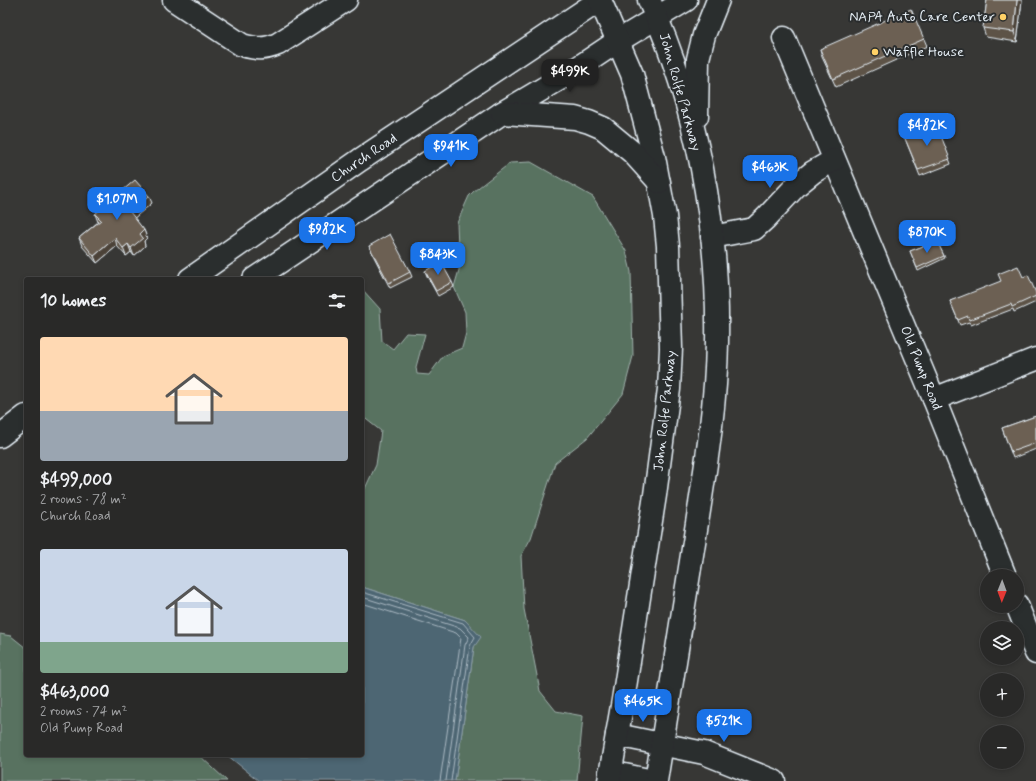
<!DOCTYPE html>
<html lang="en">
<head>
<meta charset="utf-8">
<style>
	body { margin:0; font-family:Mynerve,sans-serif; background:#313130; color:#f1f3f6; height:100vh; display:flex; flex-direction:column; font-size:15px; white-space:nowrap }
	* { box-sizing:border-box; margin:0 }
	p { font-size:13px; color:#a5a6a8 }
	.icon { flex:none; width:22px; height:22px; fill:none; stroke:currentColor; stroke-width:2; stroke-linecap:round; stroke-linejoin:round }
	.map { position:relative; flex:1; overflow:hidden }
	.panel { position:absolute; left:24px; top:277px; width:340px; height:480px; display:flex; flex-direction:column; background:#292928; border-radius:4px; box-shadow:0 2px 6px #0003,0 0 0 1px #454545 }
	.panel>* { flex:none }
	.needle { width:26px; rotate:181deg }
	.fabs { position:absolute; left:980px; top:569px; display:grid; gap:8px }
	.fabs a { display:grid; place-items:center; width:44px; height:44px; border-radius:50%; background:#292928; box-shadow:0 2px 6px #0003,0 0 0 1px #454545; font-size:20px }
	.price { position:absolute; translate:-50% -34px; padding:0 9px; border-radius:8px; background:#1a73e8; color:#fff; font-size:13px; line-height:26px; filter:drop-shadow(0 1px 2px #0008) }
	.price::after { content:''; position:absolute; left:50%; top:24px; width:12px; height:9px; margin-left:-6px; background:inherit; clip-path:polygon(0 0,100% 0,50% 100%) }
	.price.active { background:#222; color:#fff }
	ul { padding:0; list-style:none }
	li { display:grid; align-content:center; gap:8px; height:212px; padding:0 16px }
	li span { display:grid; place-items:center; height:124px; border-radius:4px; color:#555 }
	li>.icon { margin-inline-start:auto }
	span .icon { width:72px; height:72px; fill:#fffc; stroke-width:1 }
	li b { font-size:17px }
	h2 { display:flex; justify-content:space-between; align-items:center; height:48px; padding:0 16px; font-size:17px }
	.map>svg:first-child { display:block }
	.green { fill:#587260; stroke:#a0b2ac }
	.water { fill:#4e6673; stroke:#8c9ea8 }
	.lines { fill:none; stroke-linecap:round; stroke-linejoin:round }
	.shore { stroke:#aab9c3; stroke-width:1 }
	.minor-casing { stroke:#e8f1f8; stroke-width:25 }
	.secondary-casing { stroke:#e8f1f8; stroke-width:25 }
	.primary-casing { stroke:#e8f1f8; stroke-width:25 }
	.minor { stroke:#2a2d2e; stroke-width:22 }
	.secondary { stroke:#2a2d2e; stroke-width:22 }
	.primary { stroke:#2a2d2e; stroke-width:22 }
	.wall { fill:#5d5347; stroke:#e8f1f8 }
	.shaded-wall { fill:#4c4339; stroke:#e8f1f8 }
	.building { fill:#6c6052; stroke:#e8f1f8 }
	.poi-dot { fill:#ffd166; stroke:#2a2d2e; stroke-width:1.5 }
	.labels { text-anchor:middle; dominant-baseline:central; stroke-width:4; stroke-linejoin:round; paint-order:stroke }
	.poi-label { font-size:14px; fill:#e8f1f8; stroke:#2a2d2e; text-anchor:end }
	.street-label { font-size:14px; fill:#e8f1f8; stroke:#2a2d2e }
</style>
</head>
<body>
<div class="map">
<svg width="1036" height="781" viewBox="0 0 1036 781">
	<rect width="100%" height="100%" fill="#373735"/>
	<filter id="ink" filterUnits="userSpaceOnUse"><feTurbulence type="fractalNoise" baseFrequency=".025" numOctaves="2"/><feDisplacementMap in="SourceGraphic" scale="8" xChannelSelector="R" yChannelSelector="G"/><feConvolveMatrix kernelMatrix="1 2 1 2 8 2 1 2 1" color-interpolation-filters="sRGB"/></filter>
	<g filter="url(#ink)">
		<g class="green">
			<path d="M531 162 593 197 626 251 631 272 633 356 623 394 587 438 555 463 531 538 521 556 524 609 540 691 556 711 583 716 577 781H455L474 647 465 620 362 587V495L376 465 381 431 362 416V289L380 309 382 341 393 349 406 333 425 334 416 367 417 374 429 375 443 356 462 348 466 333 465 312 454 287 459 270 457 223 469 196 474 191 510 163Z"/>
			<path d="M0 634 11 636 26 648V755H199L227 781H0Z"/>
		</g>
		<path class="water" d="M362 587 465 620 481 637 474 647 455 781H259L227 755H362Z"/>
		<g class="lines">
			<g class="shore">
				<path d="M362 592 463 623 475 637 470 646 451 781"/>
				<path d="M362 597 460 628 469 637 465 645 446 781"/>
				<path d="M362 603 456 633 461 638 440 781"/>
			</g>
			<defs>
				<g id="minor">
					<path d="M174 0 242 45C256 49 264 50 278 44L346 0"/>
					<path d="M784 38 934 399 1005 576"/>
					<path d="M712 237 754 229 766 218 797 185 813 172 834 160"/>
					<path d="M934 399 1036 359"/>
					<path d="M1017 605 1036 653"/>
				</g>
				<g id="secondary">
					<path d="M190 279 360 160 600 0"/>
					<path d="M254 279 502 113 573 71 618 41 686 0"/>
					<path d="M0 436 26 416"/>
					<path d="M617 735 704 753 774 781"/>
					<path d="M610 772 653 781"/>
				</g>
				<g id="primary">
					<path d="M600 0 632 74 654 157 665 216 668 246 671 348 669 389 655 495 623 700 609 781"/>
					<path d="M649 0C697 106 719 226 717 342 716 407 705 472 695 536 682 618 669 700 656 781"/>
					<path d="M502 113 575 118 589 122 603 128 632 152 659 182"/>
					<path d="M697 116 698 59 704 35 718 0"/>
				</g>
			</defs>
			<use href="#minor" class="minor-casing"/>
			<use href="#secondary" class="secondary-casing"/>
			<use href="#primary" class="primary-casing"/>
			<use href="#minor" class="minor"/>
			<use href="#secondary" class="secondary"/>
			<use href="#primary" class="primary"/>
		</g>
		<g class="wall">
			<path d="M987 0H1022L1017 42 986 37 983 28Z"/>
			<path d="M924 39 927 46 836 87 822 57 820 49Z"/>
			<path d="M936 123 951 164 920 176 904 136Z"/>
			<path d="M152 203 134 218 144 230 147 238 144 241 145 246 134 256 131 252 126 256 117 246 97 263 82 246 79 238 98 222 95 214Z"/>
			<path d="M937 241 945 258 918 271 910 251Z"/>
			<path d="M369 246 410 272 412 277 390 288 371 251Z"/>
			<path d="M425 271 452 282 454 287 438 296 427 276Z"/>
			<path d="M1023 277 1036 293V302L1014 312 1013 309 971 325 969 322 960 325 950 301Z"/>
			<path d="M1036 416V449L1013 458 1002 428Z"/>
		</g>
		<g class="shaded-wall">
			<path d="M1017 0H1022L1017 42 1014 32Z"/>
			<path d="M149 196 152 203 132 220 130 212Z"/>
			<path d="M144 230 147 238 144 241 145 246 134 256 131 248 140 234Z"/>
			<path d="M115 238 117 246 97 263 94 256Z"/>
			<path d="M128 244 131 252 126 256 123 248Z"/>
		</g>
		<g class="building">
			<path d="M987 0H1017L1014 32 983 28Z"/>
			<path d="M911 9 924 39 833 79 820 49Z"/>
			<path d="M936 123 950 159 918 170 904 136Z"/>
			<path d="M135 180 149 196 130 212 144 230 140 234 143 238 131 248 128 244 123 248 115 238 94 256 79 238 101 220 95 214Z"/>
			<path d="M390 234 410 272 389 283 369 246Z"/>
			<path d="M937 241 944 256 917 268 910 251Z"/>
			<path d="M441 262 452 282 436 291 425 271Z"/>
			<path d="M1018 266 1023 277 1028 275 1036 293V296L1012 307 1011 304 969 320 968 316 958 320 950 301 1001 281 998 274Z"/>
			<path d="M1036 416V443L1011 452 1002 428Z"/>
		</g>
	</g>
	<g class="poi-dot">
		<circle cx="1003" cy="17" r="4"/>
		<circle cx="875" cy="52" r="4"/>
	</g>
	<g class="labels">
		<g class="poi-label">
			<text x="995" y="17">NAPA Auto Care Center</text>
			<text x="883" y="52" text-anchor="start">Waffle House</text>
		</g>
		<g class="street-label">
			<text transform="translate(680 92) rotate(74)">John Rolfe Parkway</text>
			<text transform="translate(364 158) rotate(-34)">Church Road</text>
			<text transform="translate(921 368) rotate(68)">Old Pump Road</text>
			<text transform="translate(665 411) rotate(-84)">John Rolfe Parkway</text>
		</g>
	</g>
</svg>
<div class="fabs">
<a><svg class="needle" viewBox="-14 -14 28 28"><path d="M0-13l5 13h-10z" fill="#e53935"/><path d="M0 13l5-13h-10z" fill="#a5a6a8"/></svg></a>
<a><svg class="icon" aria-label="layers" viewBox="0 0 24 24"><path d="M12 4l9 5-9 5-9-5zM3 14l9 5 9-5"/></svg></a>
<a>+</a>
<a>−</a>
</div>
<b class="price active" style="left:570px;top:93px">$499K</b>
<b class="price" style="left:927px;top:147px">$482K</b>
<b class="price" style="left:451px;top:168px">$941K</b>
<b class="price" style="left:770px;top:189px">$463K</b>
<b class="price" style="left:117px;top:221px">$1.07M</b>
<b class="price" style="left:327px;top:251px">$982K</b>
<b class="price" style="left:927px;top:254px">$870K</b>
<b class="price" style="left:438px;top:276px">$843K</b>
<b class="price" style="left:643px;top:723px">$465K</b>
<b class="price" style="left:724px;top:743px">$521K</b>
<section class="panel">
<h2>10 homes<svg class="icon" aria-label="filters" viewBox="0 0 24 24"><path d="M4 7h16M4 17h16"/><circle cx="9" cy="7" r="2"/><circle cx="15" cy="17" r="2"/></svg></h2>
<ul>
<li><span style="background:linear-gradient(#ffd9b3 60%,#9aa5b1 0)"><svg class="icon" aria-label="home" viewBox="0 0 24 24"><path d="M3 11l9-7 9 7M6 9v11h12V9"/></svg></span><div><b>$499,000</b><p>2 rooms · 78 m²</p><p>Church Road</p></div></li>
<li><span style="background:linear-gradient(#c9d6e8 75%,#7fa58c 0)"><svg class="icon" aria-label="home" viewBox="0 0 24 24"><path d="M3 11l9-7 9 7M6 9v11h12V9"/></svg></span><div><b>$463,000</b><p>2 rooms · 74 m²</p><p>Old Pump Road</p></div></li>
</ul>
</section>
</div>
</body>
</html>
